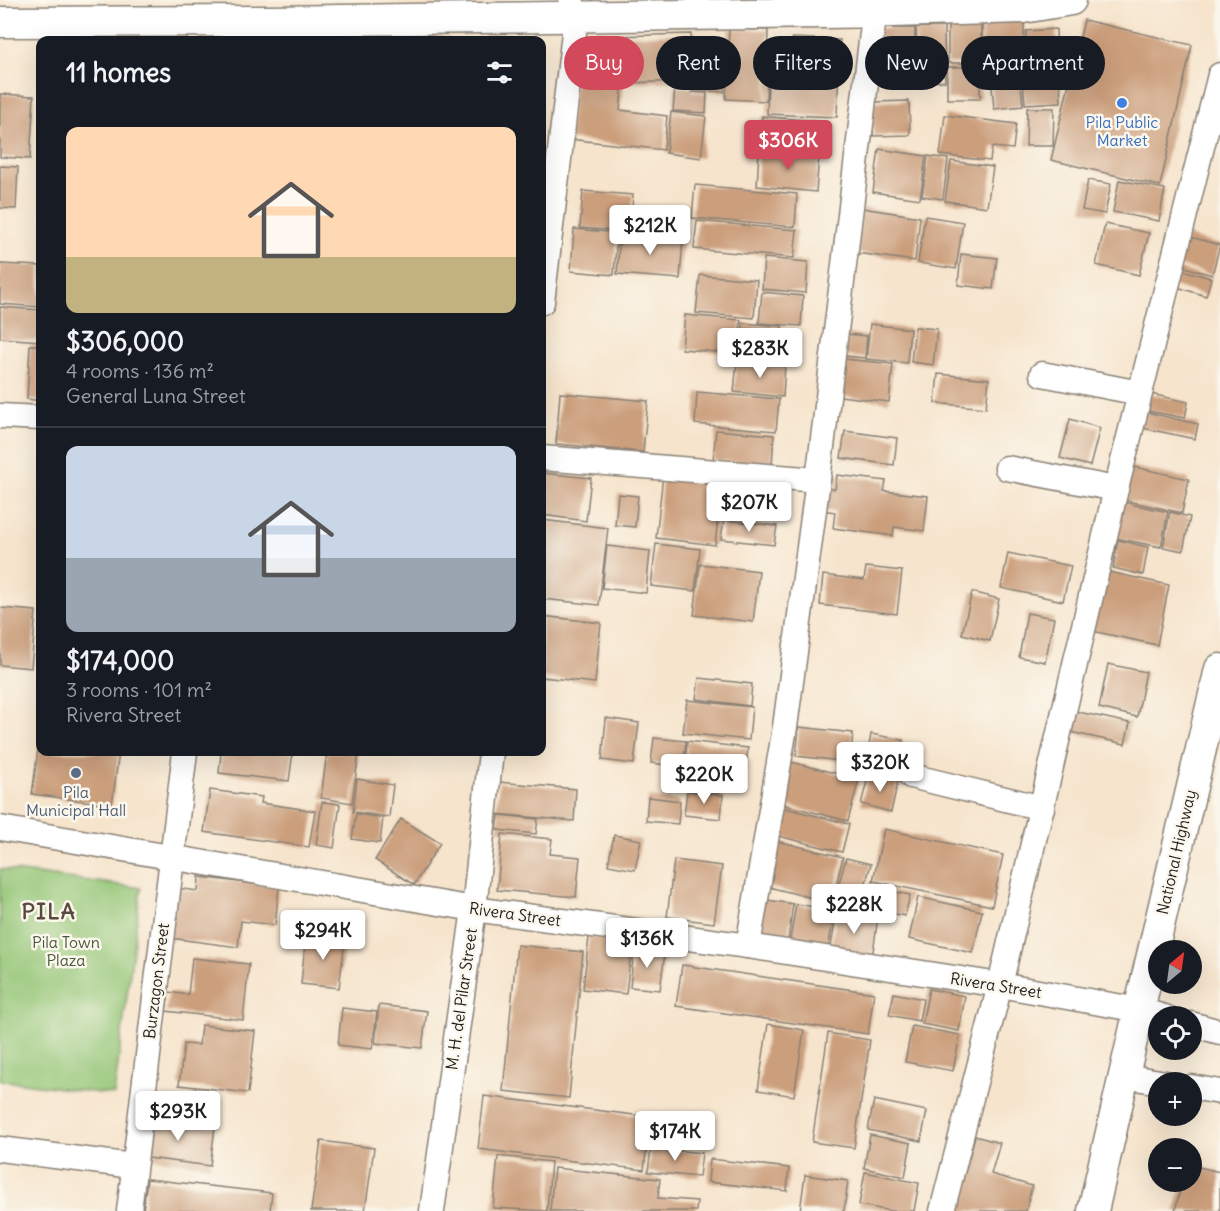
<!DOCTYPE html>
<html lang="en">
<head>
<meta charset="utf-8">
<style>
	body { margin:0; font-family:Delius,sans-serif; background:#20242c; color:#f1f3f6; height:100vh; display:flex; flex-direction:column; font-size:22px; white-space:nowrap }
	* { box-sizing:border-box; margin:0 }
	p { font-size:20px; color:#9ea1a6 }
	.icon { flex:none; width:33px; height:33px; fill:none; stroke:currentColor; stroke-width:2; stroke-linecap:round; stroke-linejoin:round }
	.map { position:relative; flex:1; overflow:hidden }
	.panel { position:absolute; left:36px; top:36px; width:510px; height:720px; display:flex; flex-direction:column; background:#171b24; border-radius:12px; box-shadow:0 6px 24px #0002 }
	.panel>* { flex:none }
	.guide { position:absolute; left:564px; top:36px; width:566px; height:54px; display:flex; gap:12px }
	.needle { width:39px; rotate:29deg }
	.buttons { position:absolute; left:1148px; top:940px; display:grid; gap:12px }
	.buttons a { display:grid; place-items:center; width:54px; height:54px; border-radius:50%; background:#171b24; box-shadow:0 6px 24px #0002; font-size:30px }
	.price { position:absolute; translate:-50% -51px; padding:0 14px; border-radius:6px; background:#fff; color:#222; font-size:20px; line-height:39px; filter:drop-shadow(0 2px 3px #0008) }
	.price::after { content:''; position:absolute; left:50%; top:36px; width:18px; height:14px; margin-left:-9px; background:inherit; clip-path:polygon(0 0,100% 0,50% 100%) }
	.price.selected { background:#d1495b; color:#fff }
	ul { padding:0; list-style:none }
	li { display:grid; align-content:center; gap:12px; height:318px; padding:0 30px }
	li+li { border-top:2px solid #363941 }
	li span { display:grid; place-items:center; height:186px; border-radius:12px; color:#555 }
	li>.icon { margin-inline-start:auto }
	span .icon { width:108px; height:108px; fill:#fffc; stroke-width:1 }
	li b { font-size:26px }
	h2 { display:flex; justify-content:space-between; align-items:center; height:72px; padding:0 30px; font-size:26px }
	.chip { padding:0 21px; border-radius:27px; background:#171b24; box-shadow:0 6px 24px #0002; font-size:21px; line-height:54px }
	.chip.selected { background:#d1495b; color:#fff }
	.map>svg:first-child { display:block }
	.green { fill:#93c575; stroke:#587048; stroke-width:1.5 }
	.building { fill:#cb9e7c }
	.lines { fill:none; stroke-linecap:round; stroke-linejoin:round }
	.minor-casing { stroke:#898074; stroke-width:27 }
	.major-casing { stroke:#898074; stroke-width:33 }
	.minor { stroke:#fff; stroke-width:24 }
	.major { stroke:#fff; stroke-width:30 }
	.shop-dot { fill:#3f7fe0; stroke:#fbf7ec; stroke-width:2 }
	.service-dot { fill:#5c6f8a; stroke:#fbf7ec; stroke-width:2 }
	.labels { text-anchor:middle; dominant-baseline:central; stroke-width:5; stroke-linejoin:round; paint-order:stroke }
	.shop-label { font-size:16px; fill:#366cbe; stroke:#fbf7ec }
	.service-label { font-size:16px; fill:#4e5e75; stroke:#fbf7ec }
	.street-label { font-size:16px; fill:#1c1c1c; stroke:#fbf7ec }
	.park-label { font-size:16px; fill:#46573b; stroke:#fbf7ec }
	.district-label { font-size:22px; font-weight:bold; letter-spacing:1.5px; fill:#594a3e; stroke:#fbf7ec }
</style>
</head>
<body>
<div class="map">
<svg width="1220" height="1211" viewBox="0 0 1220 1211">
	<rect width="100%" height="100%" fill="#fbf7ec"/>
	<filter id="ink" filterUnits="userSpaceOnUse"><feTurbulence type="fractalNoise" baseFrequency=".0167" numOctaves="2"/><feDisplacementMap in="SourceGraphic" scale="12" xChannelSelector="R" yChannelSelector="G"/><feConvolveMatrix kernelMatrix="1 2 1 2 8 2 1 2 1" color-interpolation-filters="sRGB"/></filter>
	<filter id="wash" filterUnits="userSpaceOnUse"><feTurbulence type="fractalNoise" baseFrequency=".008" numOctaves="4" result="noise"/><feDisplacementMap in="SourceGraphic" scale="24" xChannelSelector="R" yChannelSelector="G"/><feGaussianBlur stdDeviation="1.35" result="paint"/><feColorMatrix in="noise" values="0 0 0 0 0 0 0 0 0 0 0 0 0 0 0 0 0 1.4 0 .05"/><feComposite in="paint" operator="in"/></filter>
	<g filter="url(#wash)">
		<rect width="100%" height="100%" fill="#f6e4cc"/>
		<path class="green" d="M0 869 141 888 114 1095 0 1080Z"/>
		<g id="blocks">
			<g class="building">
				<rect x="948" y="20" width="33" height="43"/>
				<path d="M1084 20 1192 45 1160 186 1051 160Z"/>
				<rect x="982" y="21" width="42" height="46"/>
				<path d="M916 27H944L945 81 917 82Z"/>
				<rect x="880" y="28" width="35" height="48"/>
				<path d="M729 29 768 30 766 101 726 99Z"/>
				<path d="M1056 29 1058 76 1029 78 1026 31Z"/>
				<path d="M408 34 452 39V40H408Z"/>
				<path d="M691 34 693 81 623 83 620 110 667 116 664 150 569 139 579 43 615 47 614 36Z"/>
				<rect x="142" y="36" width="45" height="4"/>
				<path d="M792 38 840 40 837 117 767 114 768 81 807 82V62L792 61Z"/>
				<path d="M696 52 725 53 724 92 694 90Z"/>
				<rect x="947" y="67" width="33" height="32"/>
				<path d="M1060 79 1061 102 1025 104 1023 81Z"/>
				<path d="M1021 84 1023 106 994 109 992 87Z"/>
				<path d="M675 87H693L692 92 707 93 706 113 673 111Z"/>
				<path d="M0 94 34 96 30 159 0 157Z"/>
				<path d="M909 101 910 135 873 136 872 102Z"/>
				<path d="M1027 108H1054L1053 146H1026Z"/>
				<path d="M671 112 706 116 701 158 666 153Z"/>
				<path d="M945 115 1016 124 1013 149 992 147 990 161 940 155Z"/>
				<path d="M762 116 822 122 820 153 759 148Z"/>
				<path d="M879 149 926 156 920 199 873 192Z"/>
				<path d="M759 151 819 156 816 192 757 186Z"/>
				<path d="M928 156 948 159 943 199 922 196Z"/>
				<path d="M951 161 993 167 987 207 945 201Z"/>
				<path d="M0 166 18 167 16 209 0 208Z"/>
				<path d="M1088 180 1111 184 1105 214 1082 210Z"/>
				<path d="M1119 180 1165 189 1159 221 1113 212Z"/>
				<path d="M695 185 797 194 795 227 692 218Z"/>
				<path d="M583 191 633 195 630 232 580 228Z"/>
				<path d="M862 208 920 217 915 261 856 253Z"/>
				<path d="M925 216 963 222 956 269 918 263Z"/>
				<path d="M697 221 797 230 794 258 694 249Z"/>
				<path d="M1105 224 1149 233 1139 275 1096 265Z"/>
				<path d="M574 229 617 233 614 275 571 271Z"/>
				<path d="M620 232 683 238 680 279 617 274Z"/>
				<path d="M1187 236 1220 245 1212 275 1178 265Z"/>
				<path d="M961 254 997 258 993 289 958 285Z"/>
				<path d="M764 258 808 262 806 293 762 289Z"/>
				<path d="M0 264 40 266V307L0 304Z"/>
				<path d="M1179 269 1211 278 1206 296 1174 286Z"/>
				<path d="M700 275 757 280 754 318 696 313Z"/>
				<path d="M762 292 803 296 801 326 759 323Z"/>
				<path d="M0 307 40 310V341L0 338Z"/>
				<path d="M685 315 741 320 738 354 682 349Z"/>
				<path d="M743 323 782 326 779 362 740 359Z"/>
				<path d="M870 324 910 329 907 363 866 359Z"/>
				<path d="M915 327 937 329 933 365 911 362Z"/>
				<path d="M847 334 867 336 865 358 844 356Z"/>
				<path d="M30 345H40V401L27 399Z"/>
				<path d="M844 359 893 364 889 402 840 396Z"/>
				<path d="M737 361 785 365 783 397 734 392Z"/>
				<path d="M938 374 989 379 986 408 935 403Z"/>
				<path d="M697 392 779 399 776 431 695 424Z"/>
				<path d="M560 393 648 401 643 452 556 444Z"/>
				<path d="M1146 393 1188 402 1185 418 1143 410Z"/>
				<path d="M1141 411 1198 424 1195 439 1138 427Z"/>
				<path d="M1070 419 1100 428 1090 466 1060 458Z"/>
				<path d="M716 430 774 435 772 465 713 460Z"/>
				<path d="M845 431 897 438 894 465 841 458Z"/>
				<path d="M1130 466 1189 479 1182 513 1123 500Z"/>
				<path d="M542 473 591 478 586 521 542 515Z"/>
				<path d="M663 475 722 481 715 545 656 538Z"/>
				<path d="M837 475 886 481 884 491 928 496 924 531 894 527 893 536 833 528 835 512 823 510 825 488 835 489Z"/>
				<path d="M728 478 783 484 779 520 724 513Z"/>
				<path d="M618 494 638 496 635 527 615 525Z"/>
				<path d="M1122 502 1168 512 1161 547 1115 538Z"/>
				<path d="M1170 512 1190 517 1183 551 1163 547Z"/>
				<path d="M542 520 608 528 599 605 542 599Z"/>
				<path d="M724 520 777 526 774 545 721 539Z"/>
				<path d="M1118 540 1148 547 1143 575 1113 568Z"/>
				<path d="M656 544 700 549 695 591 651 586Z"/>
				<path d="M607 546 650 551 646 593 602 588Z"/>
				<path d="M1008 553 1071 566 1063 601 1001 588Z"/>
				<path d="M700 564 759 571 753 622 694 615Z"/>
				<path d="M866 567 902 571 897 614 820 605 823 575 864 580Z"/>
				<path d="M1104 571 1169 585 1157 645 1092 631Z"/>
				<path d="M972 592 999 599 990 641 962 634Z"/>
				<path d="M0 608 36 611 31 668 0 665Z"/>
				<path d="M1027 613 1054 618 1045 662 1019 657Z"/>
				<path d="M542 616 601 623 595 683 542 677Z"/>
				<path d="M1108 664 1146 672 1137 717 1099 708Z"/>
				<path d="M699 678 752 684 750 706 696 699Z"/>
				<path d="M687 700 752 707 749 740 683 733Z"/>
				<path d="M1069 710 1130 723 1125 744 1065 731Z"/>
				<path d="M606 718 639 723 634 764 602 760Z"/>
				<path d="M799 727 853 733 850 762 796 756Z"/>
				<path d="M871 734 903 740 897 777 865 771Z"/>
				<path d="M654 738 686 741 683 767 651 763Z"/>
				<path d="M687 741 748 748 745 776 685 769Z"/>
				<path d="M39 742 40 752H119L112 805 32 794Z"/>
				<path d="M221 752H293L289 781 219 773Z"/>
				<path d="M327 752H359L352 803 321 798Z"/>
				<path d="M783 760 859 779 848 821 773 802Z"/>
				<path d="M689 773 711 775 709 791 687 789Z"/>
				<path d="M869 774 898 781 891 812 861 804Z"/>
				<path d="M357 779 393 785 389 817 353 812Z"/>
				<path d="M499 782 576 789 574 821 496 814Z"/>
				<path d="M210 790 262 797 261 803 315 811 309 847 204 832Z"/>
				<path d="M687 791 723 795 721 819 684 815Z"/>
				<path d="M648 797 680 801 678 824 646 821Z"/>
				<path d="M322 802 340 804 334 848 316 845Z"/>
				<path d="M777 806 849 824 842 852 770 834Z"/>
				<path d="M356 814 383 818 380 843 352 839Z"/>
				<path d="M499 815 538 819 536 834 497 830Z"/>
				<path d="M401 819 440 843 414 885 375 860Z"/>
				<path d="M884 829 1003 855 992 906 873 881Z"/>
				<path d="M502 834 552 839 550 854 580 857 576 897 497 890Z"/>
				<path d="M614 835 641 840 635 870 608 865Z"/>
				<path d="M768 839 843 857 832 903 757 884Z"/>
				<path d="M846 858 871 864 860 904 835 898Z"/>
				<path d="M674 860 722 866 714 923 667 917Z"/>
				<path d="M199 877 279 887 275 925 241 921 238 947 170 938 176 888 198 891Z"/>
				<path d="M868 886 910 895 905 916 863 908Z"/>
				<path d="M918 897 982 911 973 953 909 939Z"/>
				<path d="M760 899 793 904 787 948 753 942Z"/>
				<path d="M796 904 834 910 828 952 789 946Z"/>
				<path d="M837 910 878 917 872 959 830 952Z"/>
				<path d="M306 934 345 939 339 988 301 984Z"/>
				<path d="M589 937 632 942 626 994 583 989Z"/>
				<path d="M517 945 583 952 569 1098 503 1091Z"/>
				<path d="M634 949 665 952 660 990 630 987Z"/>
				<path d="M192 958 249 964 243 1020 166 1011 169 992 188 995Z"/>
				<path d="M682 965 874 993 868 1034 676 1006Z"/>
				<path d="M929 989 965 996 959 1031 922 1024Z"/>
				<path d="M894 993 923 999 919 1021 889 1015Z"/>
				<path d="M379 1005 427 1011 422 1048 375 1043Z"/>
				<path d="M342 1008 377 1012 372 1049 338 1045Z"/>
				<path d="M768 1024 804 1030 794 1096 758 1090Z"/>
				<path d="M201 1025 255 1031 248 1093 179 1085 184 1044 199 1045Z"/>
				<path d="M912 1026 960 1035 953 1071 905 1062Z"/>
				<path d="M828 1033 870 1040 854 1148 812 1142Z"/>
				<path d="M484 1096 650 1117 644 1170 478 1149Z"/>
				<path d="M874 1100 927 1111 921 1141 868 1130Z"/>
				<path d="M145 1118 215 1127 210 1166 140 1157Z"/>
				<path d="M870 1135 911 1143 905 1177 864 1168Z"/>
				<path d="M975 1136 1000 1143 991 1174 1032 1186 1026 1211H954Z"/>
				<path d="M321 1141 374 1148 365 1211H311Z"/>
				<path d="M651 1148 702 1153 699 1177 648 1172Z"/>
				<path d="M498 1156 551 1162 547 1211 493 1208Z"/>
				<path d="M710 1159 789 1168 787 1191 708 1182Z"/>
				<path d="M1191 1165 1220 1172V1211H1175L1182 1182H1191Z"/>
				<path d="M554 1168 660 1179 658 1198 697 1201 696 1211H550Z"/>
				<path d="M865 1172 919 1183 914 1211H891L859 1205Z"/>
				<path d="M805 1175 848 1181 844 1211H800Z"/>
				<path d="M147 1179 272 1193 270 1211H143Z"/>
			</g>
		</g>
	</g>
	<g filter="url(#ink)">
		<use href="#blocks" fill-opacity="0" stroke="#898074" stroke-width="1.5"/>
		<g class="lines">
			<defs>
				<g id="minor">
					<path d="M268 40 270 21"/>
					<path d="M542 302 576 16 571 0"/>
					<path d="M1042 374 1140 393"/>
					<path d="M0 416 40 418"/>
					<path d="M542 458 818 480"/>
					<path d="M1007 468 1116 489"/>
					<path d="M911 776 1042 808"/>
					<path d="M0 828 474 909 748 946 1000 985 1139 1010 1165 1017"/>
					<path d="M748 946 785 727 818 480 876 0"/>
					<path d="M1191 1024 1220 1032"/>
					<path d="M1124 1076 1166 1083"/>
					<path d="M1191 1087 1220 1092"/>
					<path d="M0 1149 133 1166"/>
					<path d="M129 1211 185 752"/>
					<path d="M432 1211 474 909 491 752"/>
					<path d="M942 1211 1000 985 1116 489 1220 75"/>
				</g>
				<g id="major">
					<path d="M0 22 270 21 894 12 1023 8 1071 0"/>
					<path d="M1093 1211 1139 1010 1220 669"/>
				</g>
			</defs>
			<use href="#minor" class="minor-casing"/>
			<use href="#major" class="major-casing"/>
			<use href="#minor" class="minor"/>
			<use href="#major" class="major"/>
		</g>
	</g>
	<circle class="shop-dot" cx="1122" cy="103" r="6"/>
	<circle class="service-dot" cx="76" cy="773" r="6"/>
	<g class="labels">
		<g class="shop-label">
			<text x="1122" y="122">Pila Public<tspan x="1122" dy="18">Market</tspan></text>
		</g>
		<g class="service-label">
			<text x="76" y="792">Pila<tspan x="76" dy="18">Municipal Hall</tspan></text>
		</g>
		<g class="street-label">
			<text transform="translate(1176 852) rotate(-77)">National Highway</text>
			<text transform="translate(515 914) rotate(8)">Rivera Street</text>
			<text transform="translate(156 981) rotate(-83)">Burzagon Street</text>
			<text transform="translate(996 985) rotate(9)">Rivera Street</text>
			<text transform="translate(461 999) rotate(-82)">M. H. del Pilar Street</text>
		</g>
		<g class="park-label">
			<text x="66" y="942">Pila Town<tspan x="66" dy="18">Plaza</tspan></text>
		</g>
		<g class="district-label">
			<text x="49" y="911">PILA</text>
		</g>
	</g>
</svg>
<div class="buttons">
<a><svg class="needle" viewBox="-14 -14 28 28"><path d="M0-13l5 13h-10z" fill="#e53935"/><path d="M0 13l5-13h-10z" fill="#9ea1a6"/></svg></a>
<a><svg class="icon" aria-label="locate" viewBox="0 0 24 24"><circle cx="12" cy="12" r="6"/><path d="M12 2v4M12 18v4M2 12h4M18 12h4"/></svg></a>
<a>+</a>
<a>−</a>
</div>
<b class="price selected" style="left:788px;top:171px">$306K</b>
<b class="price" style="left:650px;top:256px">$212K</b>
<b class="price" style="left:760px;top:379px">$283K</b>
<b class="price" style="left:749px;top:533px">$207K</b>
<b class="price" style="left:880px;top:793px">$320K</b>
<b class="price" style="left:704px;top:805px">$220K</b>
<b class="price" style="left:854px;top:935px">$228K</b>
<b class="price" style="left:323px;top:961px">$294K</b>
<b class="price" style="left:647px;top:969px">$136K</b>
<b class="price" style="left:178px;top:1142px">$293K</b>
<b class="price" style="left:675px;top:1162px">$174K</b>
<div class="guide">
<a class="chip selected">Buy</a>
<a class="chip">Rent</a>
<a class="chip">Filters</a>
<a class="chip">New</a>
<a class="chip">Apartment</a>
</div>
<section class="panel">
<h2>11 homes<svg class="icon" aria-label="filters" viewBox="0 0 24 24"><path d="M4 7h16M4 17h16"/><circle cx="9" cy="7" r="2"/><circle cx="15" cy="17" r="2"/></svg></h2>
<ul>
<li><span style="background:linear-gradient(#ffd9b3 70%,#c2b280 0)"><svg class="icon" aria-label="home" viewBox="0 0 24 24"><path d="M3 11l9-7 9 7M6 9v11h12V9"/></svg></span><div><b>$306,000</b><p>4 rooms · 136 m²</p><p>General Luna Street</p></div></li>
<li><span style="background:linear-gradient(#c9d6e8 60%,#9aa5b1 0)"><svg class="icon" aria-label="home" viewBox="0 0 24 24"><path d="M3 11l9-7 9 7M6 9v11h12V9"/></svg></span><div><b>$174,000</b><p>3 rooms · 101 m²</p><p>Rivera Street</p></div></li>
</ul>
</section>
</div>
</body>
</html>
